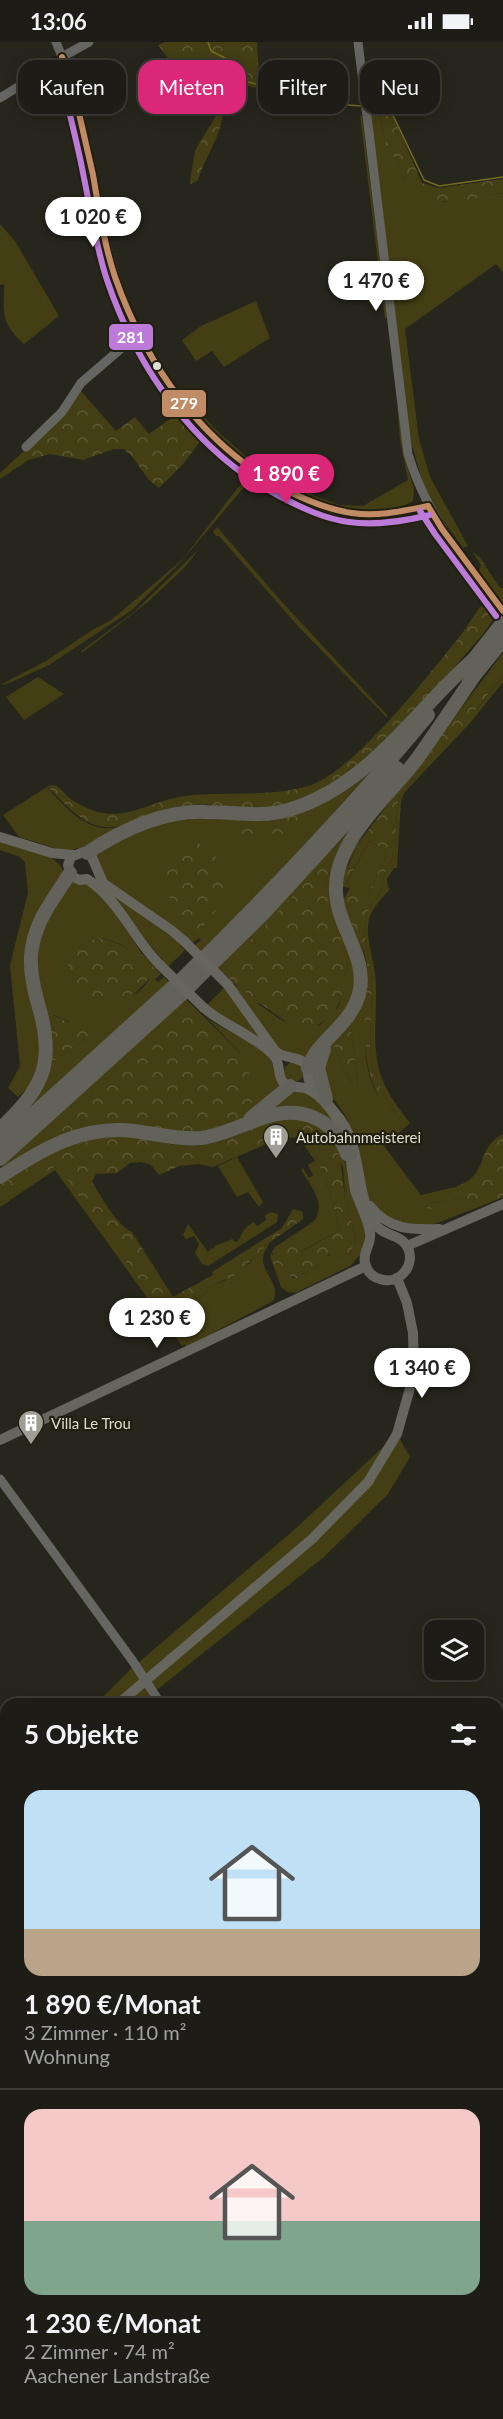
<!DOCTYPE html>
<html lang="de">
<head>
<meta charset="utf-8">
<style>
	body { margin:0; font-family:Lato,sans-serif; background:#25251f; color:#f1f3f6; height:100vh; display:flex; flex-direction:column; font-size:22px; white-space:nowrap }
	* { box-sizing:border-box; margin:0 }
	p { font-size:20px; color:#a0a1a1 }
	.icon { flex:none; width:33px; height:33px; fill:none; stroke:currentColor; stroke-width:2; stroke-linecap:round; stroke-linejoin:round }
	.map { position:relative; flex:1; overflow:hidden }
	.side { position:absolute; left:0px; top:1656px; width:504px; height:722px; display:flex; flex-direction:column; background:#1d1c16; border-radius:18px 18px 0 0; box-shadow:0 3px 15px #0003,0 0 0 2px #3b3a35 }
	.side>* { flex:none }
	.guide { position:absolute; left:18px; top:18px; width:468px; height:54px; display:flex; gap:12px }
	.tools { position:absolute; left:424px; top:1578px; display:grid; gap:12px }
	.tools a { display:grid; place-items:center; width:60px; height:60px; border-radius:12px; background:#1d1c16; box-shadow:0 3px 15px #0003,0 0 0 2px #3b3a35; font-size:30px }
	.price { position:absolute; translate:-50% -51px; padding:0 14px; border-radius:21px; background:#fff; color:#222; font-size:20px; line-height:39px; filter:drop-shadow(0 2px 3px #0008) }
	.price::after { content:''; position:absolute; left:50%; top:36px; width:18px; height:14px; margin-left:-9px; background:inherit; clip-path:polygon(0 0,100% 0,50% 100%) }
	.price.selected { background:#db2777; color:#fff }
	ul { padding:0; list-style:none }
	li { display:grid; align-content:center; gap:12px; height:318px; padding:0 24px }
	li+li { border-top:2px solid #3b3a35 }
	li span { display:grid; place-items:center; height:186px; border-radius:18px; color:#555 }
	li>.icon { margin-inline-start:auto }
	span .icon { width:108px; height:108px; fill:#fffc; stroke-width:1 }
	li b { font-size:26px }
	h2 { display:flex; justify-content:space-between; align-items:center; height:72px; padding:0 24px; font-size:26px }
	.tag { padding:0 21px; border-radius:18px; background:#1d1c16; box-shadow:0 3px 15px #0003,0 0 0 2px #3b3a35; font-size:21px; line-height:54px }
	.tag.selected { background:#db2777; color:#fff }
	.status { display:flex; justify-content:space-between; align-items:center; height:42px; padding:0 30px; background:#1d1c16; direction:ltr }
	.status svg { height:16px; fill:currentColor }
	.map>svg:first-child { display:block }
	.green { fill:#433e14; fill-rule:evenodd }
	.forest { fill:url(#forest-crowns) }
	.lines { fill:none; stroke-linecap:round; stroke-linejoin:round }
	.stream { stroke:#756c1f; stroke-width:1.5 }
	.minor { stroke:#656561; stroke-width:9 }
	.major { stroke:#66655e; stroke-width:10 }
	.highway { stroke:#62625b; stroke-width:14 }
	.minor-bridge { stroke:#656561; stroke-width:9 }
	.major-bridge { stroke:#66655e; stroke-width:10 }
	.bus-1-casing { stroke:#211f10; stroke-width:10 }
	.bus-2-casing { stroke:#211f10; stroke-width:10 }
	.bus-1 { stroke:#c18c65; stroke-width:6 }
	.bus-2 { stroke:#bd7bd9; stroke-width:6 }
	.bus-dot { fill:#dfded4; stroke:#211f10; stroke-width:2 }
	.labels { text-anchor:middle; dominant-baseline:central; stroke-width:4.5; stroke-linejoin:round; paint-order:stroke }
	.poi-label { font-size:15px; fill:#dfded4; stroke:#211f10; text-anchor:start }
	.line-badge { stroke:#211f10; stroke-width:2 }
	.badge-label { font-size:16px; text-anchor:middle; font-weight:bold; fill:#fff }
</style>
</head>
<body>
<div class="status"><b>13:06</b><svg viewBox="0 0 49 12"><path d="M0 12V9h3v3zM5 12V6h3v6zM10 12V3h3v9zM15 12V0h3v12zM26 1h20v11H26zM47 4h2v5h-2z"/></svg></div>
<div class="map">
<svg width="503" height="2377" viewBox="0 0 503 2377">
	<defs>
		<pattern id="forest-crowns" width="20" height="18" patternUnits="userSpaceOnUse" patternTransform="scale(1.5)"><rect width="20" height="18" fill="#433e14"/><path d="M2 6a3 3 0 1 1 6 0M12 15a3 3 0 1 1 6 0" fill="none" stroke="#5e5935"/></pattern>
	</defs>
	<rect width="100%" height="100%" fill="#27261d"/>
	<g class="green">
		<path d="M379 66 388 112 397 117 404 138 444 160 503 151V230L496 222 405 287 419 397 430 435 468 504 463 506 439 472 425 447 408 391 370 67Z"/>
		<path d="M360 73 362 74 387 275 385 277Z"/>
		<path d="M0 182 15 199 59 274 24 302C0 280 4 273 4 242L0 243Z"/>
		<path d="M256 259 270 296 224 325 212 309 196 319 182 298 201 284Z"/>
		<path d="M183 351 216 388 259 426 320 456 340 463 363 464 408 438 400 398 397 361 406 421 414 447 413 459C370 485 315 459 277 438 268 433 257 429 249 422 223 402 202 377 180 352Z"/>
		<path d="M206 392 250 433V438L180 521 132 568 49 623 7 642 0 643 46 619 94 587 110 579 141 553 183 517 246 435 239 425 202 397Z"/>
		<path d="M257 440H263L306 460 395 474 424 473 486 554 484 556 426 481 421 478H371L333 473Z"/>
		<path d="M217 485 281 559 388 674 386 675 297 583 219 494H216L213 490Z"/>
		<path d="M199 507 186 524 149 559 82 611 81 609 135 569Z"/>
		<path d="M503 611V615L496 624 398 748 357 805 348 822 346 842 369 799 388 810 366 857 347 863C352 887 366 906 367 930 371 986 348 1038 402 1081L383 1053 370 1017 372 937 364 891 367 872 372 860 381 850 383 836 395 808 397 765 400 753 418 731 478 666 503 634V640L470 681 404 751 401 760 397 826H394L387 837 388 845 390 847C383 855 372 866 369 877 365 894 373 915 375 932 379 965 370 1002 381 1034 387 1051 399 1067 410 1081L384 1104 421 1153 455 1145 466 1156 426 1162 473 1159 479 1165 429 1184 411 1186 375 1168 368 1155 358 1110 359 1102 345 1073 328 1049 322 1037 330 1002 361 958 342 860 350 846 340 844 352 809ZM349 985 351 986 358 1042 354 1044 344 1029 334 1004Z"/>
		<path d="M38 635 64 652 24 678 6 655Z"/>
		<path d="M387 711 321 785 202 910 195 903 201 898 199 896 193 901 105 840 95 811 167 777 253 775Z"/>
		<path d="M47 745C61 761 80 783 103 786 116 787 129 782 141 780L92 805 77 806 68 810 19 795 3 773Z"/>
		<path d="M366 772 334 832 355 919 354 956 307 1018 282 1011 235 944 240 943 258 962 283 979 320 983 337 967 343 950V938L348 924 329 855 326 840 329 830 221 929 218 926Z"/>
		<path d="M0 800C18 805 61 811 64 832L31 899 44 995 34 1040 18 1055 8 1046 20 1024 10 923 28 851 25 820 20 815 0 808Z"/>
		<path d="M70 838 98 846 141 910 161 932 155 937 158 940 164 935 169 940 37 1062 0 1090 44 1034 36 943 35 900ZM99 896C123 900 140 912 150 933 144 958 112 959 92 956L69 923C73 910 86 898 99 896ZM54 973 93 991 54 1019C52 1007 48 982 54 973Z"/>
		<path d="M102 844 181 902 180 903 185 908 168 925Z"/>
		<path d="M224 946 267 1002 207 963Z"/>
		<path d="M186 957 189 960 77 1087 116 1082 244 1015 204 973C220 989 264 1001 272 1017 277 1025 279 1035 282 1044L237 1082 209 1092 132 1087 0 1131V1126Z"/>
		<circle cx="294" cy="1030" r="10"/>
		<path d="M306 1049 331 1072 337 1090 276 1068 270 1063 284 1050Z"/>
		<path d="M289 1074 321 1084 342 1110 367 1192 360 1213 350 1224 295 1251 287 1250 281 1245 270 1214 275 1205 313 1180C328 1163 310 1143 301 1128L303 1126 309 1136 313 1133 308 1123 316 1118 324 1131 340 1188 300 1210 293 1196 272 1212 280 1236 289 1233 294 1236 316 1226 324 1215 332 1212 336 1217 351 1210 356 1197 345 1155 343 1125 326 1092 250 1087 227 1097 193 1104 111 1095 25 1127 0 1144V1140L27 1123 111 1092 169 1100Z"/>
		<path d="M237 1115 263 1160 259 1165 248 1150 237 1155 218 1124Z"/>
		<path d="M57 1122 167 1277 174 1274 187 1262 200 1256 213 1243 224 1239 249 1222 258 1210 270 1200C268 1204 263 1210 263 1217 263 1232 281 1243 273 1259L186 1305 185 1302 182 1304 55 1128 0 1165V1161Z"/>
		<path d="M271 1170 278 1172 277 1180 208 1224 202 1222 195 1211 199 1202 194 1194 186 1197 183 1193 188 1182 208 1210 212 1206 215 1207 214 1204C218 1202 225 1201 232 1197L236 1200 239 1198C242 1190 245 1185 254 1180L257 1184 266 1178 265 1173Z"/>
		<path d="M397 1392 410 1415 388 1452 324 1515 139 1662H96L132 1626 294 1488Z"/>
	</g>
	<g class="forest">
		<path d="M165 0H257L259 36 262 46 251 45 234 39 214 56 223 65C224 91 205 114 198 138L191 142 190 138 195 109 218 70 216 65 199 70 179 36 163 26 172 21 158 3Z"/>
		<path d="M379 66H386L393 74 422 141 438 146 503 137V151C475 155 433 170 411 147 403 139 400 127 397 117L388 113Z"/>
		<path d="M80 348 116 389 135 375 149 392 184 367 206 392 183 422 159 446 148 437 131 413 123 407H114L83 418 50 412 28 418 0 437V431L60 376Z"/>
		<path d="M472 509 480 516 500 546H503V561L479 529 481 523Z"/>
		<path d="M488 557 499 569 483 592 438 644 345 737 328 747 284 765 228 767 213 763 200 762C174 767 129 787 104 785 82 783 62 759 47 744L55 743C62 747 66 754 72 758 119 788 140 761 185 754 227 749 271 756 311 743 355 728 430 631 461 593 470 581 477 566 488 557Z"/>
		<path d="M503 615V634L463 684 418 731 400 753 397 765 395 808 383 836 381 850 372 860 367 873 364 891 372 937 370 1017 383 1053 402 1081 400 1083C367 1054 363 1009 365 968 366 951 369 934 366 917 362 897 337 867 352 847L366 857 388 810 369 799 345 843 344 833 357 805 398 748Z"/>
		<path d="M304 769 307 774 304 780 293 785 282 796 268 794 264 799C249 798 233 801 224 787L230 777 256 779Z"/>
		<path d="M188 799C213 801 225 824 228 847L217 867 195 894 192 895C170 872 150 816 188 799Z"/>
		<path d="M329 816 330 825 326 840 348 924 343 938V950L333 974 313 986 289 982 261 962 253 960 240 943H236L221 929Z"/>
		<path d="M99 896C121 900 141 913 156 928 147 937 143 947 130 954 113 963 80 958 70 940 59 920 81 899 99 896Z"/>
		<path d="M189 960 244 1015 255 1053 244 1075 207 1088 178 1091 116 1082H103L77 1087 52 1095 49 1087Z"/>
		<path d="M53 973 68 980 94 984 93 991 54 1019 51 1017C51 1008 50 979 53 973Z"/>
		<path d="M349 985 351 986 358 1042 354 1044 344 1029 334 1004Z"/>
		<path d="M291 1077 308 1080 321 1087 334 1103 340 1116 345 1155 356 1197 351 1210 334 1218 333 1213 329 1212C318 1220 317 1230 303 1231L297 1236 289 1233 280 1237 271 1216 275 1209 293 1196 301 1210 340 1188 324 1131 299 1096 283 1095 213 1125 199 1122 179 1124 159 1133 151 1123 141 1120 130 1121 117 1131 96 1132 92 1140C101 1154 117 1184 132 1190L173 1255 213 1233 212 1230 282 1186 293 1167 301 1169 303 1171V1177L266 1203 238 1232 213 1243 200 1256 187 1262 174 1274 167 1277 57 1123 0 1161V1144C42 1115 82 1090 135 1096 157 1099 181 1106 203 1103 234 1098 260 1079 291 1077Z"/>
		<path d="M503 1092V1155L479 1165 473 1159 428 1167 426 1162 465 1156 455 1145C491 1133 474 1107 503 1092Z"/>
	</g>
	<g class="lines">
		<g class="stream">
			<path d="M208 0 211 9 231 19 235 31 248 40 298 52 322 61 361 64"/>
			<path d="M369 64 389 65 424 138 439 144 503 135"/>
		</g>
		<g class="minor">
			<path d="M56 0C90 78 91 166 119 246 150 335 217 418 303 456 321 464 340 471 360 472 383 474 406 469 428 464"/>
			<path d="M358 0 408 412C427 475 463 515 501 567"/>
			<path d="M62 15 89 0"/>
			<path d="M0 56 34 35 66 23"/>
			<path d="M26 405 62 370 81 341 139 291"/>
			<path d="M0 1437 132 1618"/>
			<path d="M498 1982 503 1997"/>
			<path d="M498 2073 503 2068"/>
			<path d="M498 2097 503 2091"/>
			<path d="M498 2194 503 2197"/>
			<path d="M500 2377 503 2361"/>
		</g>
		<g class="major">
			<path d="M0 795 52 811 73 813"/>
			<path d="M160 923C133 896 119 858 87 837L80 838 71 834 68 823 71 815 83 810 91 813 103 841 171 888 184 899"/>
			<path d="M204 966C224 983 260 997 275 1015 281 1023 277 1033 283 1040 289 1046 297 1044 305 1046 323 1052 339 1077 345 1094 351 1111 352 1130 355 1148 359 1162 368 1175 370 1191 372 1202 362 1210 365 1221 367 1229 372 1235 380 1237 397 1243 414 1227 409 1209 404 1191 384 1196 375 1182 358 1156 361 1124 350 1095 341 1072 323 1060 310 1040 306 1035 310 1029 306 1023 301 1014 286 1018 275 1009L228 943"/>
			<path d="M370 1164C389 1188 411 1188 439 1187"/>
			<path d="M407 1204 503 1162"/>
			<path d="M0 1398 366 1224"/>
			<path d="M118 1662 312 1497 368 1440 397 1392 414 1332 413 1291 407 1261 397 1236"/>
			<path d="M0 1776 6 1769"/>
		</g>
		<g class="highway">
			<path d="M469 623 503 580"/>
			<path d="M469 640 503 598"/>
			<path d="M87 811C122 788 163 768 206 770 234 770 261 776 288 768 369 745 414 669 474 617"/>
			<path d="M206 914C283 837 359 757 428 673"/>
			<path d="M213 921 262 873 397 726"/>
			<path d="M181 938 198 921"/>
			<path d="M189 945 206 928"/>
			<path d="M324 1007 318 1026 326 1057"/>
			<path d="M308 1026C316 999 350 985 359 952 369 915 335 883 336 846 336 796 389 754 417 717 436 690 455 662 474 634"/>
			<path d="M251 1076 290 1044"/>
			<path d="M0 1087C39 1049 56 1026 40 969 35 951 30 933 31 914 34 879 52 860 70 831"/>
			<path d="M0 1102 174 944"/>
			<path d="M0 1117 182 952"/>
			<path d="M0 1135C42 1107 82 1083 134 1089 157 1092 179 1098 202 1096 240 1091 276 1058 315 1076 331 1083 341 1096 347 1112L350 1113"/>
		</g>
		<path class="minor-bridge" d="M132 1618 157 1656"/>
		<g class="major-bridge">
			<path d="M184 899 228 943"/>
			<path d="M160 923 204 966"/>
		</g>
		<defs>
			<g id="bus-1">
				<path d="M62 15 71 36C78 68 86 101 93 133 99 167 104 202 115 235 146 324 204 405 288 449 308 459 329 468 352 471 377 475 403 469 428 464"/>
				<path d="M428 464 442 487 503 569"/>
			</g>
			<g id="bus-2">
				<path d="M54 19 62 39C69 71 78 103 84 136 91 170 96 205 107 238 137 327 196 411 281 455 302 466 325 477 349 480 376 484 404 479 430 473"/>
				<path d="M420 469 435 492 496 574"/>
			</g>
		</defs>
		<use href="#bus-1" class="bus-1-casing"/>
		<use href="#bus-2" class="bus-2-casing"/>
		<use href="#bus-1" class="bus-1"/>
		<use href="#bus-2" class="bus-2"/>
	</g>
	<defs>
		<symbol id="building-pin" viewBox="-11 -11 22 30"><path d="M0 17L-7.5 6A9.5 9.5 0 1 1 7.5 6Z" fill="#9f9e94" stroke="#211f10"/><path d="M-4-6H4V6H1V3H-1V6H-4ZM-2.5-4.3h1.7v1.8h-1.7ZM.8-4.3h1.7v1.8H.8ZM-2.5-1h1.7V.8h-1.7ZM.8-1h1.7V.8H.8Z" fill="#fff"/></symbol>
	</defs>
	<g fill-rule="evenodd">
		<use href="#building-pin" x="261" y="1080" width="30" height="40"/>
		<use href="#building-pin" x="16" y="1366" width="30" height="40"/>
	</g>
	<circle class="bus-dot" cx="157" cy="324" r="5"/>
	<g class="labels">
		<g class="poi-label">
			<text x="296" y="1095">Autobahnmeisterei</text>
			<text x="51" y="1381">Villa Le Trou</text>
		</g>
	</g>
	<g class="line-badge">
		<rect x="108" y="281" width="46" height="28" rx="6" fill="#bd7bd9"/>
		<rect x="161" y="347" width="46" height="29" rx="6" fill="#c18c65"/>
	</g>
	<g class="badge-label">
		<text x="131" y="301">281</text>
		<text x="184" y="367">279</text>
	</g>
</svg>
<div class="tools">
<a><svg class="icon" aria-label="layers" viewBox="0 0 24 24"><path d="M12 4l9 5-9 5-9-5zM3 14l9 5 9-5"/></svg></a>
</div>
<b class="price" style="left:93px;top:206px">1 020 €</b>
<b class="price" style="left:376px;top:270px">1 470 €</b>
<b class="price selected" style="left:286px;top:463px">1 890 €</b>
<b class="price" style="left:157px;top:1307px">1 230 €</b>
<b class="price" style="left:422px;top:1357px">1 340 €</b>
<div class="guide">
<a class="tag">Kaufen</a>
<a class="tag selected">Mieten</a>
<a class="tag">Filter</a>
<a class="tag">Neu</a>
</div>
<section class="side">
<h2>5 Objekte<svg class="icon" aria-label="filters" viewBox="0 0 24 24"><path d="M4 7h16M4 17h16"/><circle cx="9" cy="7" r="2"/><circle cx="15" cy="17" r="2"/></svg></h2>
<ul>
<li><span style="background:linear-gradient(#bfe0f5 75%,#b9a48a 0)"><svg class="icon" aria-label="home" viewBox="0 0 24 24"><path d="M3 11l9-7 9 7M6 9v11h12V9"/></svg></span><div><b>1 890 €/Monat</b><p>3 Zimmer · 110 m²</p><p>Wohnung</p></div></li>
<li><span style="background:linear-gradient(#f6c9c9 60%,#7fa58c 0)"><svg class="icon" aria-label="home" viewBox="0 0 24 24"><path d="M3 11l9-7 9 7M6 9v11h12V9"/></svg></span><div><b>1 230 €/Monat</b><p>2 Zimmer · 74 m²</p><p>Aachener Landstraße</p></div></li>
</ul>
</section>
</div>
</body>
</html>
